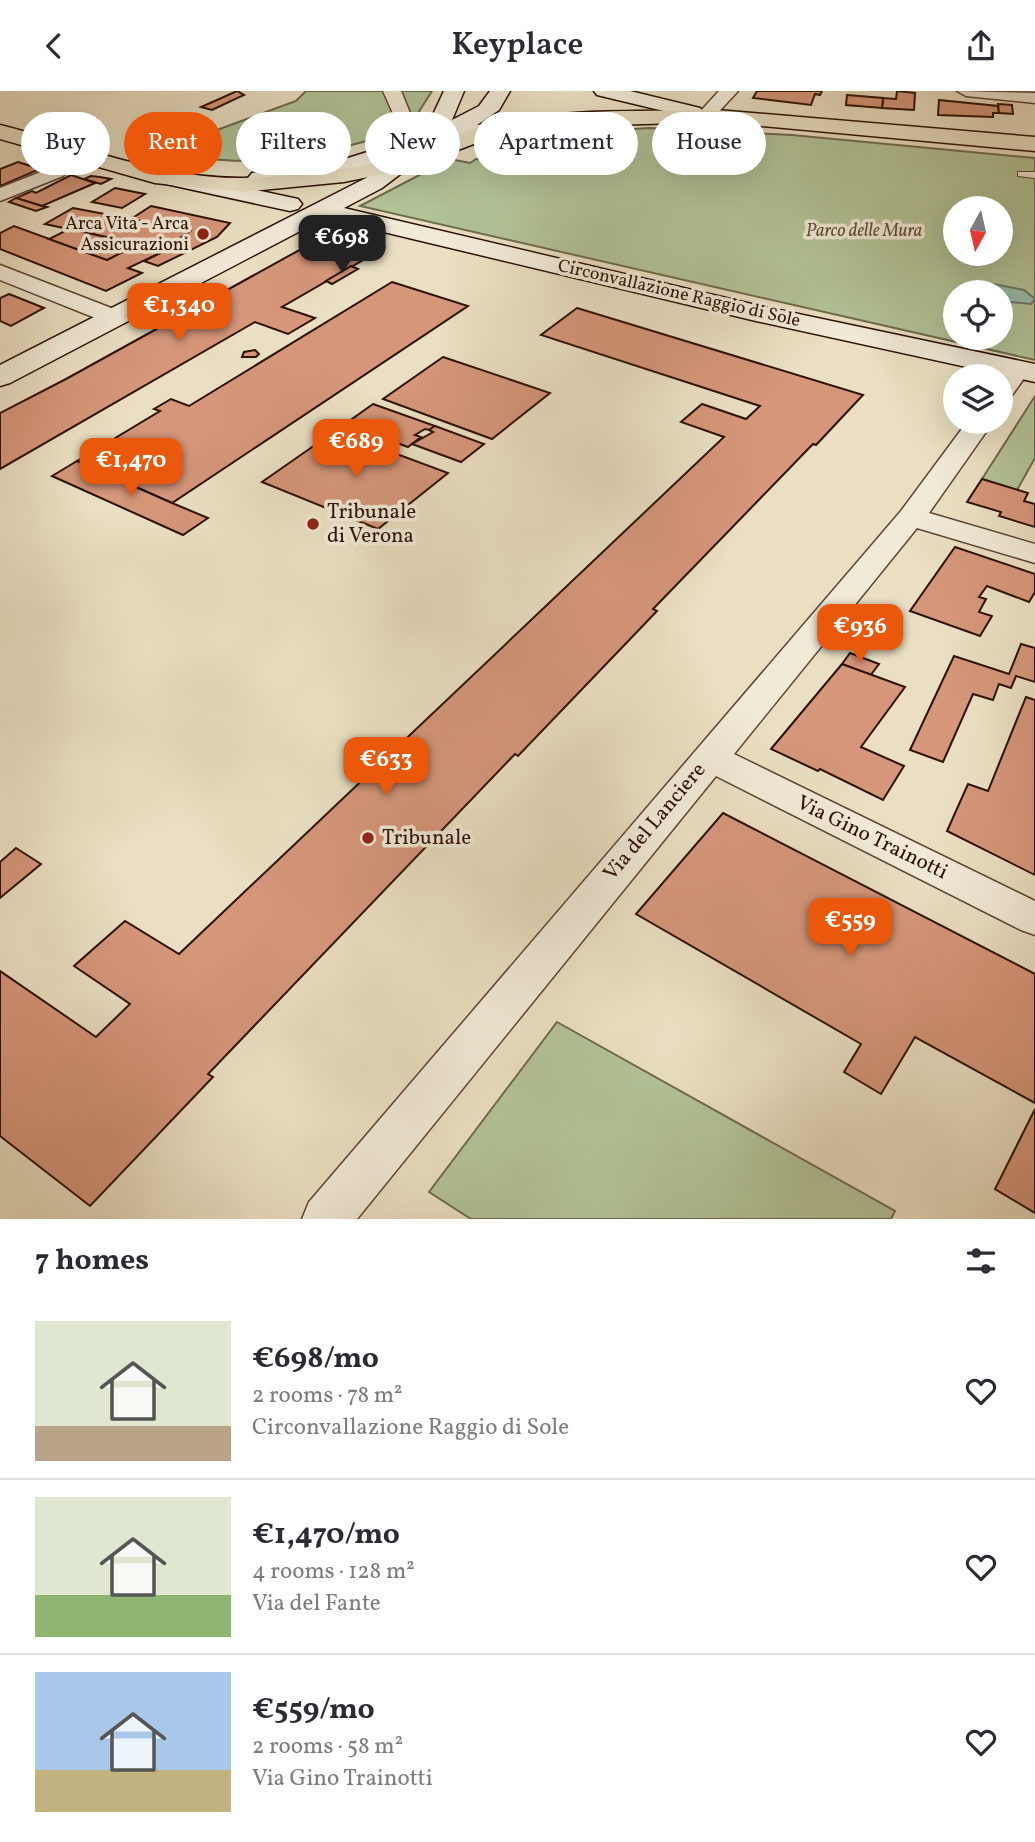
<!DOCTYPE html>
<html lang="en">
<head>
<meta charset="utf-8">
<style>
	body { margin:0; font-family:Vollkorn,serif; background:#f2f2f3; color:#2b2b33; height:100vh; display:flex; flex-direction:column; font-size:26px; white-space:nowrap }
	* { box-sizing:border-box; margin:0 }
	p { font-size:23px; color:#7c7c81 }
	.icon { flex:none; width:38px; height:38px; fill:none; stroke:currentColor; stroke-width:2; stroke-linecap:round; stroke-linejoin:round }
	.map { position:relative; height:1128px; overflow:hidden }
	.panel { display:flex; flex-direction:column; background:#fff; flex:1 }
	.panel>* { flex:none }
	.guide { position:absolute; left:21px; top:21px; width:994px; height:63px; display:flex; gap:14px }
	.needle { width:46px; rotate:188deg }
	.tools { position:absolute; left:943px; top:105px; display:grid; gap:14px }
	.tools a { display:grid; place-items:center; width:70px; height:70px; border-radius:50%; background:#fff; box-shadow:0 7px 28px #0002; font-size:35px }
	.price { position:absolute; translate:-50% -60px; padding:0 16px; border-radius:14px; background:#ea580c; color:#fff; font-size:23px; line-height:46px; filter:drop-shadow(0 2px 4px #0008) }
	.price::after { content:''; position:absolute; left:50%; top:42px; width:21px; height:16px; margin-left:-10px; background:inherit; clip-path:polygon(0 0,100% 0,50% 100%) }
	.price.current { background:#222; color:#fff }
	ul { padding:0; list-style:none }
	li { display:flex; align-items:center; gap:21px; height:175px; padding:0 35px }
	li+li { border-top:2px solid #e1e1e2 }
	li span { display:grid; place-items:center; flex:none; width:196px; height:140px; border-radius:0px; color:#555 }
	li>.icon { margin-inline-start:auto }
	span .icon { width:84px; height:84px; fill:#fffc; stroke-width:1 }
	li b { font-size:30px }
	h2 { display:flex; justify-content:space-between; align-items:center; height:84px; padding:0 35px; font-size:30px }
	.tag { padding:0 24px; border-radius:32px; background:#fff; box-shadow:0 7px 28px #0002; font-size:24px; line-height:63px }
	.tag.current { background:#ea580c; color:#fff }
	header { display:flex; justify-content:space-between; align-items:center; height:91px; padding:0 35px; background:#fff; font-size:32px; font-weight:600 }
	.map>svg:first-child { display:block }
	.green { fill:#b2c397; stroke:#706a4e; stroke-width:2; fill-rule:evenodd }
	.water { fill:#98bdae; stroke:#6d786a; stroke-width:2 }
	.building { fill:#d5967a; stroke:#2d1105; stroke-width:2 }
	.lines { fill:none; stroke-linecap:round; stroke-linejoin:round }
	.lane-casing { stroke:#5c4434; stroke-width:2 }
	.street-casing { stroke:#5c4434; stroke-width:3 }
	.secondary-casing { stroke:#2d1105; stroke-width:3 }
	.primary-casing { stroke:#2d1105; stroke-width:3 }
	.lane { fill:#f1ead7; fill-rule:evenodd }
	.street { fill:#f1ead7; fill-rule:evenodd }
	.secondary { fill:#f1ead7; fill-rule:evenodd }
	.primary { fill:#eadfc2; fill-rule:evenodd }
	.poi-dot { fill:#8f2418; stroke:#f1ead7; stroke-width:2.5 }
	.labels { text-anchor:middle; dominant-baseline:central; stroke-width:7; stroke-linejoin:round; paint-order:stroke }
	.far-poi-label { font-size:18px; fill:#2d1105; stroke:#f1ead7; text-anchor:end }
	.far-park-label { font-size:18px; font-style:italic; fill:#5c4f38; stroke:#f1ead7 }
	.far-street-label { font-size:18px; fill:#2d1105; stroke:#f1ead7 }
	.poi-label { font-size:21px; fill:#2d1105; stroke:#f1ead7; text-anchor:start }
	.street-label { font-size:21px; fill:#2d1105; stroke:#f1ead7 }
</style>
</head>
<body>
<header><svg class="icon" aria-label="back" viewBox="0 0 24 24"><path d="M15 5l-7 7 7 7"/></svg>Keyplace<svg class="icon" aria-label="share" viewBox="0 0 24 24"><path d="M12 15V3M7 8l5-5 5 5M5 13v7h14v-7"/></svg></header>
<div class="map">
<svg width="1035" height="1128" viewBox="0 0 1035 1128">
	<rect width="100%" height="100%" fill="#eadfc2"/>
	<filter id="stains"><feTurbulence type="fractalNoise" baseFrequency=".00286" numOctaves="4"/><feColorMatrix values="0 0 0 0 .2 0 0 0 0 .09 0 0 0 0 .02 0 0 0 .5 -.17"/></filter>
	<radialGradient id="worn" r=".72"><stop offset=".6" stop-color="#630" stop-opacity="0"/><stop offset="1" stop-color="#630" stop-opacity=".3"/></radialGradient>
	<g class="green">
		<path d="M306 0H432L408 38C360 52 312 67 261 70 225 71 190 66 154 62L296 10Z"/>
		<path d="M649 37 792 44 1035 67V269L360 115 450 68 470 72 476 68 484 69C526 40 598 41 649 37ZM956 117H1001V163H956ZM956 201H1001V247H956Z"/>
		<path d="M1035 305V367L1017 399 982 388Z"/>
		<path d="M557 931 895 1120 891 1128H471L429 1101Z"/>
	</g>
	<path class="water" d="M978 190 1024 199 1035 208 1031 213 1001 210V201H966L961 199 968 192Z"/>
	<g class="building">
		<path d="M237 0 244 4 212 19 201 16Z"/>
		<path d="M757 0H822L820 4 815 3 811 14 753 7Z"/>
		<path d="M897 0 915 2 914 19 882 17 883 7 896 8Z"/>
		<path d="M847 4 883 7 882 17 846 14Z"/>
		<path d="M939 9 998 15 999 22H993V26L938 24Z"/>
		<path d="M998 13 1012 14 1013 23 999 22Z"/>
		<path d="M18 71 40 78 0 95V78Z"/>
		<path d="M71 84 95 92 42 115 16 107 32 100 36 102Z"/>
		<path d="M91 85 100 86 111 88 101 93 84 88Z"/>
		<path d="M115 97 145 103 122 117 92 111Z"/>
		<path d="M16 107 42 115 47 116 36 120 9 111Z"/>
		<path d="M151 115 230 132 217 146 158 175 144 170 179 153 173 152 190 140 131 128Z"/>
		<path d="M73 117 131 128 190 140 173 152 179 153 128 177 142 182 106 200 0 158V142L14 135 107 169 138 153 45 133Z"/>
		<path d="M69 138 138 153 107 169 49 148Z"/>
		<path d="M332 141 384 157 282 216 315 227 288 243 255 231 0 378V322L66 288Z"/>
		<path d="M351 175 358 178 332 193 326 190Z"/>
		<path d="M392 191 468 215 172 412 77 370 160 320 154 318 171 308 189 315Z"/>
		<path d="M9 203 44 217 11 235 0 230V207Z"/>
		<path d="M577 217 863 304 816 354 813 353 653 518 657 520 518 665 515 663 208 983 213 986 90 1115 0 1045V880L96 946 130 913 74 875 125 830 179 863 724 346 681 331 702 313 746 328 760 315 541 244Z"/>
		<path d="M255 259 259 263 256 266H242L244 261Z"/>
		<path d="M443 266 550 302 492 348 383 308Z"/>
		<path d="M373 313 435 335 429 339 425 338 415 344 421 346 408 356 345 333Z"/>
		<path d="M435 335 484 353 461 371 412 353 433 341 429 339Z"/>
		<path d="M335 340 448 382 378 438 262 391Z"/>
		<path d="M77 370 172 412 208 427 183 444 52 385Z"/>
		<path d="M982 388 1028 402 1024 410 1035 413V436L999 425 1001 421 967 411Z"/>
		<path d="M955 456 1035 483V501L1029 511 987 495 979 506 986 508 979 521 992 525 980 545 910 520Z"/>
		<path d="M1021 553 1035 557V591L1016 585 1011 597 999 593 993 609 973 603 943 671 910 659 954 565 1009 583Z"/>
		<path d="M850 562 879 573 870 585 842 573Z"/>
		<path d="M842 573 905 596 861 656 904 675 883 709 820 678 818 680 771 658Z"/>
		<path d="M1026 606 1035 609V784L947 740 968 693 988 700Z"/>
		<path d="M723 722 1035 883V1012L915 946 881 1003 844 981 861 953 636 823Z"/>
		<path d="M16 757 41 773 0 807V771Z"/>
		<path d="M1035 1018V1122L995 1098Z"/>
	</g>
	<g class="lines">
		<defs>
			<path id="lane" d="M1018 81H1035V87L1018 85Z"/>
			<g id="street">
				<path d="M383 0H401L410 22 437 30 439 34 430 40 396 29Z"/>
				<path d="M719 0H738L713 27H701L698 23Z"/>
				<path d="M957 0 1035 2V12L966 5Z"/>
				<path d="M56 75 63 77 66 81 63 85 0 110V97Z"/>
				<path d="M0 174 124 222 128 227 124 232H108L0 189Z"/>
				<path d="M1017 271 1026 274 1030 279 1010 307 1001 309 999 285 1008 274Z"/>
				<path d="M967 331H993L929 422 1035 453V472L917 437 734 663 1035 810V844L1021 839 716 685 357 1128H302L309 1111 901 420Z"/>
			</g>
			<g id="secondary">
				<path d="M444 0H464L452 29 479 15 490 0H510L499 19 477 34 507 30 515 31 518 36 515 41 507 42 441 52 382 97 344 117 756 214 1035 273V291L756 230 325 127 10 292 0 295V274L366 87 393 67C357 79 288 101 252 92L248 87 252 82 345 68 424 43Z"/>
				<path d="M594 0H630L700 17 704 21 700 25 693 27 597 4Z"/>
				<path d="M174 81 298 108 302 113 298 118 290 120 166 93 162 88 166 83Z"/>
			</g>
			<path id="primary" d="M717 19 1035 46V60L717 31 573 35 492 46 411 77 344 91 242 101 155 92 0 48V34C80 54 159 88 243 87 285 86 361 79 400 65 435 53 469 37 505 30 574 17 647 21 717 19Z"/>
		</defs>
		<use href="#lane" class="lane-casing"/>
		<use href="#street" class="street-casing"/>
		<use href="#secondary" class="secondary-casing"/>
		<use href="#primary" class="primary-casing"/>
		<use href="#lane" class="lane"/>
		<use href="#street" class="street"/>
		<use href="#secondary" class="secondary"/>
		<use href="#primary" class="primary"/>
	</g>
	<g class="poi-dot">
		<circle cx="203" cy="143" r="7"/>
		<circle cx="313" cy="433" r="7"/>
		<circle cx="368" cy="747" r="7"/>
	</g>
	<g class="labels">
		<g class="far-poi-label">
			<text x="189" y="133">Arca Vita - Arca<tspan x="189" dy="21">Assicurazioni</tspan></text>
		</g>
		<g class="far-park-label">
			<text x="864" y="140">Parco delle Mura</text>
		</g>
		<g class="far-street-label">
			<text transform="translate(679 203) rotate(13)">Circonvallazione Raggio di Sole</text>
		</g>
		<g class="poi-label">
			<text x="327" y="421">Tribunale<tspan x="327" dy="24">di Verona</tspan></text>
			<text x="382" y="747">Tribunale</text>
		</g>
		<g class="street-label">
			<text transform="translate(655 731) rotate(-50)">Via del Lanciere</text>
			<text transform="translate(872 747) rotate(26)">Via Gino Trainotti</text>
		</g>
	</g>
	<rect width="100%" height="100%" filter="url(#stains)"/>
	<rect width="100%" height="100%" fill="url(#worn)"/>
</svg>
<div class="tools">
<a><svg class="needle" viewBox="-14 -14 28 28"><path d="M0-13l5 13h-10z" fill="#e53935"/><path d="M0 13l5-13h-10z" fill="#7c7c81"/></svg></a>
<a><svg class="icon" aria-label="locate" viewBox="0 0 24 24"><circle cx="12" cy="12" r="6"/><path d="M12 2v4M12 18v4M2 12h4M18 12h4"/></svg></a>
<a><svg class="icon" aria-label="layers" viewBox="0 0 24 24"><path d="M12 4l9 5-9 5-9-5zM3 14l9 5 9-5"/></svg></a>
</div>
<b class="price current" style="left:342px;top:184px">€698</b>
<b class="price" style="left:179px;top:252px">€1,340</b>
<b class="price" style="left:356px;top:388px">€689</b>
<b class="price" style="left:131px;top:407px">€1,470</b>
<b class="price" style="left:860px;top:573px">€936</b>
<b class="price" style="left:386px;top:706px">€633</b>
<b class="price" style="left:850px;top:867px">€559</b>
<div class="guide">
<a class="tag">Buy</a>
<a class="tag current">Rent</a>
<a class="tag">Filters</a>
<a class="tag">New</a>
<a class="tag">Apartment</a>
<a class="tag">House</a>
</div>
</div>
<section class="panel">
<h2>7 homes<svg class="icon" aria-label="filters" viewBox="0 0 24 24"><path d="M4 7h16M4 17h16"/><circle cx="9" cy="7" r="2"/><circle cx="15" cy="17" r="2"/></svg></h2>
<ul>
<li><span style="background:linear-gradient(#dfe7d0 75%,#b9a48a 0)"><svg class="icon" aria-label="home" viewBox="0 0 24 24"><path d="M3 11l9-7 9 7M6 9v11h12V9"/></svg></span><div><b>€698/mo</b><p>2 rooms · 78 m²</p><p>Circonvallazione Raggio di Sole</p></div><svg class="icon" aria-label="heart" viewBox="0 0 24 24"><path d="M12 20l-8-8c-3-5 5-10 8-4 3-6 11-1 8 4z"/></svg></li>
<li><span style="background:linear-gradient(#dfe7d0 70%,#8fb573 0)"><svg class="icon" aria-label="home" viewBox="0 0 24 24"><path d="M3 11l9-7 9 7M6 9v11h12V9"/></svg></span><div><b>€1,470/mo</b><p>4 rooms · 128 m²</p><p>Via del Fante</p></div><svg class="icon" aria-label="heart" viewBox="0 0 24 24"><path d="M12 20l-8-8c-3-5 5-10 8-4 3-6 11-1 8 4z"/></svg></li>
<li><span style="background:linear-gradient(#a9c7e8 70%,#c2b280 0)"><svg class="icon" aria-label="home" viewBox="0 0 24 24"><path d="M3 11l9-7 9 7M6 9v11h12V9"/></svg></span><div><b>€559/mo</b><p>2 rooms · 58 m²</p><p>Via Gino Trainotti</p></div><svg class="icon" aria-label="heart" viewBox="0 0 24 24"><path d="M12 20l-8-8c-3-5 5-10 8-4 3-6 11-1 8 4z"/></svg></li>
</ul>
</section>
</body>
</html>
